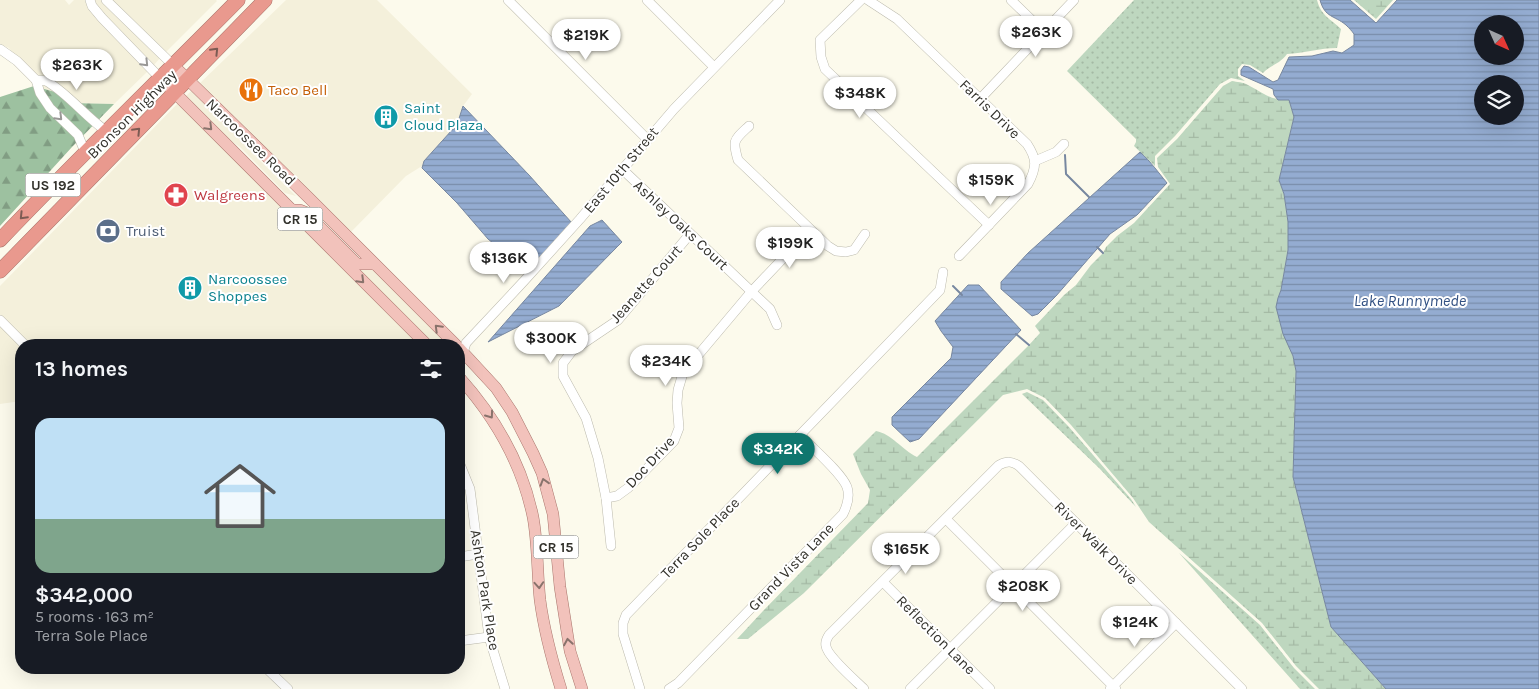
<!DOCTYPE html>
<html lang="en">
<head>
<meta charset="utf-8">
<style>
	body { margin:0; font-family:Karla,sans-serif; background:#242831; color:#f1f3f6; height:100vh; display:flex; flex-direction:column; font-size:19px; white-space:nowrap }
	* { box-sizing:border-box; margin:0 }
	p { font-size:16px; color:#9ea1a6 }
	.icon { flex:none; width:28px; height:28px; fill:none; stroke:currentColor; stroke-width:2; stroke-linecap:round; stroke-linejoin:round }
	.map { position:relative; flex:1; overflow:hidden }
	.sheet { position:absolute; left:15px; top:339px; width:450px; height:335px; display:flex; flex-direction:column; background:#171b24; border-radius:20px; box-shadow:0 5px 20px #0002 }
	.sheet>* { flex:none }
	.needle { width:32px; rotate:135deg }
	.buttons { position:absolute; left:1474px; top:15px; display:grid; gap:10px }
	.buttons a { display:grid; place-items:center; width:50px; height:50px; border-radius:50%; background:#171b24; box-shadow:0 5px 20px #0002; font-size:25px }
	.price { position:absolute; translate:-50% -42px; padding:0 11px; border-radius:18px; background:#fff; color:#222; font-size:16px; line-height:32px; filter:drop-shadow(0 1px 2px #0008) }
	.price::after { content:''; position:absolute; left:50%; top:30px; width:15px; height:11px; margin-left:-8px; background:inherit; clip-path:polygon(0 0,100% 0,50% 100%) }
	.price.on { background:#0f766e; color:#fff }
	ul { padding:0; list-style:none }
	li { display:grid; align-content:center; gap:10px; height:265px; padding:0 20px }
	li+li { border-top:1px solid #363941 }
	li span { display:grid; place-items:center; height:155px; border-radius:15px; color:#555 }
	li>.icon { margin-inline-start:auto }
	span .icon { width:90px; height:90px; fill:#fffc; stroke-width:1 }
	li b { font-size:21px }
	h2 { display:flex; justify-content:space-between; align-items:center; height:60px; padding:0 20px; font-size:21px }
	.map>svg:first-child { display:block }
	.built { fill:#f4f0db }
	.grass { fill:url(#grass-dots) }
	.forest { fill:url(#forest-firs) }
	.wetland { fill:url(#wetland-marsh) }
	.water { fill:url(#water-rules); stroke:#7787a0; fill-rule:evenodd }
	.lines { fill:none; stroke-linecap:round; stroke-linejoin:round }
	.stream { stroke:#7787a0; stroke-width:2 }
	.minor-casing { stroke:#bcbaad; stroke-width:10 }
	.major-casing { stroke:#a9756c; stroke-width:12 }
	.highway-casing { stroke:#a9756c; stroke-width:15 }
	.minor { stroke:#fff; stroke-width:9 }
	.major { stroke:#f2c2bb; stroke-width:11 }
	.highway { stroke:#e9998e; stroke-width:14 }
	.oneway { stroke:#7c5b53 }
	.oneway2 { stroke:#999896 }
	.oneway3 { stroke:#89736c }
	.labels { text-anchor:middle; dominant-baseline:central; stroke-width:4; stroke-linejoin:round; paint-order:stroke }
	.shield { fill:#fff; stroke:#70706b; stroke-width:1 }
	.shield-label { font-size:14px; font-weight:bold; fill:#33322c }
	.food-label { font-size:15px; fill:#c56008; stroke:#fff; text-anchor:start }
	.culture-label { font-size:15px; fill:#0d838f; stroke:#fff; text-anchor:start }
	.street-label { font-size:15px; fill:#33322c; stroke:#fff }
	.health-label { font-size:15px; fill:#be3a42; stroke:#fff; text-anchor:start }
	.service-label { font-size:15px; fill:#4e5e75; stroke:#fff; text-anchor:start }
	.water-label { font-size:16px; font-style:italic; fill:#325183; stroke:#fff }
</style>
</head>
<body>
<div class="map">
<svg width="1539" height="689" viewBox="0 0 1539 689">
	<defs>
		<pattern id="grass-dots" width="8" height="8" patternUnits="userSpaceOnUse" patternTransform="scale(1.25)"><rect width="8" height="8" fill="#bed7bf"/><path d="M2 2h.1M6 6h.1" fill="none" stroke="#a4b9a4" stroke-width="1.8" stroke-linecap="round"/></pattern>
		<pattern id="forest-firs" width="22" height="20" patternUnits="userSpaceOnUse" patternTransform="scale(1.25)"><rect width="22" height="20" fill="#9dc1a0"/><path d="M5 1l3.5 6h-7zM16 11l3.5 6h-7z" fill="#819d83"/></pattern>
		<pattern id="wetland-marsh" width="20" height="14" patternUnits="userSpaceOnUse" patternTransform="scale(1.25)"><rect width="20" height="14" fill="#bed7bf"/><path d="M1 5h8M5 5V1M11 12h8M15 12V8" fill="none" stroke="#a4b9a4"/></pattern>
		<pattern id="water-rules" width="6" height="5" patternUnits="userSpaceOnUse" patternTransform="scale(1.25)"><rect width="6" height="5" fill="#94acd1"/><path d="M0 2.5h6" fill="none" stroke="#798daa"/></pattern>
	</defs>
	<rect width="100%" height="100%" fill="#fcfaec"/>
	<g class="built">
		<path d="M0 0H65L69 5 74 0H86L148 71 114 104 70 103 41 88 9 48 0 44Z"/>
		<path d="M94 0H102L160 58 153 66 95 5Z"/>
		<path d="M111 0H216L217 1 165 53Z"/>
		<path d="M286 0H377L472 94 463 106 456 128 452 130 424 161 422 166 406 176 349 234 198 85Z"/>
		<path d="M193 89 246 142 244 145 296 196 285 193 240 147 231 141 224 138 184 98Z"/>
		<path d="M179 102 422 345H21V401L0 404V286Z"/>
		<path d="M299 212 360 262 370 267 451 345H432Z"/>
	</g>
	<g class="grass">
		<path d="M1134 0H1317C1321 16 1331 19 1341 29L1337 48C1320 48 1304 53 1287 54 1280 64 1272 64 1263 73L1250 65 1242 64 1238 69V76L1245 81 1231 78 1220 84 1175 136 1155 156V166L1134 146 1136 142V139L1067 71Z"/>
		<path d="M1027 392 1043 400 1069 427 1131 499 1136 507 1099 468 1022 394Z"/>
		<path d="M1179 553 1260 625 1294 668 1315 689H1300Z"/>
	</g>
	<path class="forest" d="M34 86 55 92 70 103 114 104 72 147 0 226V97Z"/>
	<g class="wetland">
		<path d="M1354 0H1393L1376 19Z"/>
		<path d="M1232 81C1237 82 1243 82 1248 85 1264 93 1270 101 1289 99L1294 117 1279 180 1284 194 1288 222V250L1281 290 1278 298 1288 344 1293 356 1296 371 1293 477 1331 627 1386 689H1319L1296 666 1262 623 1149 522 1133 498 1071 425 1045 398 1027 389 1003 395 804 593 748 639H737L763 611 868 503 870 490 861 474 853 454 876 431C892 434 901 449 917 457L1029 345 1040 333 1035 326 1064 295 1076 285 1091 265 1103 253 1106 247 1117 236 1134 223 1170 184 1158 167 1157 158 1177 139 1223 86Z"/>
	</g>
	<g class="water">
		<path d="M1320 0H1350L1376 23 1397 0H1539V689H1386L1331 627 1293 477 1296 371 1293 356 1283 334 1276 307 1278 298 1281 290 1288 250V222L1284 194 1279 180 1294 117 1289 100H1278L1274 95 1273 89 1241 75V70L1244 66 1249 67 1273 82 1278 80 1289 57 1312 56 1333 51 1342 53 1354 45V34C1352 31 1349 28 1346 25 1334 15 1325 18 1320 0ZM1482 24H1515V56H1482ZM1482 84H1515V116H1482Z"/>
		<path d="M463 106 529 175 572 223 528 272 488 239 457 203 422 168 424 161 452 130 456 128Z"/>
		<path d="M1140 152C1151 162 1158 172 1167 183L1137 215 1110 234 1056 296 1038 314 1032 316 1001 289V282L1028 253Z"/>
		<path d="M602 220 622 242 616 248 559 306 488 342 590 226Z"/>
		<path d="M968 285H979L1021 330 919 439 910 442 892 425V417L951 358 953 347 941 331 935 321Z"/>
	</g>
	<g class="lines">
		<g class="stream">
			<path d="M1065 155 1066 174 1089 197"/>
			<path d="M1097 247 1103 253"/>
			<path d="M953 286 962 295"/>
			<path d="M1016 334 1029 345"/>
		</g>
		<defs>
			<g id="minor">
				<path d="M90 0 92 6 102 18 160 78"/>
				<path d="M106 0 174 66"/>
				<path d="M508 0 647 139"/>
				<path d="M647 0 714 67"/>
				<path d="M861 0 820 40 821 57 825 69 989 225"/>
				<path d="M868 0 897 19 1027 144C1037 159 1037 167 1028 184L959 256"/>
				<path d="M1011 0 1044 32"/>
				<path d="M0 49 17 61 36 80 40 93 50 108 78 135 85 152"/>
				<path d="M36 80C40 80 44 80 48 82 69 95 85 116 106 131"/>
				<path d="M980 99 1074 0"/>
				<path d="M749 126C734 140 732 140 738 160L828 246 836 251 846 252 854 250 865 234"/>
				<path d="M1035 161 1056 152 1064 144"/>
				<path d="M622 169 770 309 777 325"/>
				<path d="M0 320 25 345"/>
				<path d="M459 357 463 353 466 343 524 281 580 219 674 109 780 0"/>
				<path d="M459 462 470 489 489 637 505 689"/>
				<path d="M606 498 617 496 628 488 674 441 679 428 677 403 678 390 683 373 752 291 810 230"/>
				<path d="M946 519 1116 689"/>
				<path d="M611 546 606 498 598 458 586 418 563 376V363L572 351 618 320 690 234"/>
				<path d="M459 557 478 554"/>
				<path d="M883 582 990 689"/>
				<path d="M459 641 489 637"/>
				<path d="M266 668 288 689"/>
				<path d="M640 689 623 634V623L626 615 940 290 943 272"/>
				<path d="M669 689 678 683 843 514C847 506 850 496 847 487 841 472 812 448 800 435"/>
				<path d="M864 689C856 681 827 656 826 646 825 642 827 638 829 635L999 465C1008 461 1011 461 1019 466L1242 689"/>
				<path d="M910 689 1076 523"/>
				<path d="M1110 689 1176 623"/>
			</g>
			<g id="major">
				<path d="M174 66 308 197 456 345"/>
				<path d="M160 78 427 345"/>
				<path d="M292 210H300L305 212 357 264H374"/>
				<path d="M459 348 496 388 512 412 533 453 542 473 553 514 560 587 570 651 582 689"/>
				<path d="M459 377C495 417 522 464 533 517 538 544 537 572 540 600 544 630 552 660 561 689"/>
			</g>
			<g id="highway">
				<path d="M0 240C78 158 159 80 238 0"/>
				<path d="M0 271 265 0"/>
			</g>
		</defs>
		<use href="#minor" class="minor-casing"/>
		<use href="#major" class="major-casing"/>
		<use href="#highway" class="highway-casing"/>
		<use href="#minor" class="minor"/>
		<use href="#major" class="major"/>
		<use href="#highway" class="highway"/>
	</g>
	<defs><path id="oneway-chevron" d="M-2-3.5L2.5 0L-2 3.5" fill="none" stroke-width="1.6" stroke-linecap="round" stroke-linejoin="round" transform="scale(1.25)"/></defs>
	<g class="oneway">
		<use href="#oneway-chevron" transform="translate(215 51) rotate(-46)"/>
		<use href="#oneway-chevron" transform="translate(137 131) rotate(-46)"/>
		<use href="#oneway-chevron" transform="translate(23 216) rotate(134)"/>
	</g>
	<g class="oneway2">
		<use href="#oneway-chevron" transform="translate(145 63) rotate(46)"/>
		<use href="#oneway-chevron" transform="translate(59 117) rotate(45)"/>
	</g>
	<g class="oneway3">
		<use href="#oneway-chevron" transform="translate(209 127) rotate(45)"/>
		<use href="#oneway-chevron" transform="translate(361 280) rotate(45)"/>
		<use href="#oneway-chevron" transform="translate(438 328) rotate(-135)"/>
		<use href="#oneway-chevron" transform="translate(490 415) rotate(54)"/>
		<use href="#oneway-chevron" transform="translate(544 482) rotate(-107)"/>
		<use href="#oneway-chevron" transform="translate(539 585) rotate(86)"/>
		<use href="#oneway-chevron" transform="translate(568 642) rotate(-99)"/>
	</g>
	<defs>
		<symbol id="restaurant-disc" viewBox="-11 -11 22 22"><circle r="9.5" fill="#e8710a" stroke="#fff"/><path d="M-5-6h1v4h1v-4h1v4h1v-4h1v5L-1.5 .5V6h-2V.5L-5-1ZM5-6V6H3V1.5H1.5Q1.5-4 5-6Z" fill="#fff"/></symbol>
		<symbol id="building-disc" viewBox="-11 -11 22 22"><circle r="9.5" fill="#0f9aa8" stroke="#fff"/><path d="M-4-6H4V6H1V3H-1V6H-4ZM-2.5-4.3h1.7v1.8h-1.7ZM.8-4.3h1.7v1.8H.8ZM-2.5-1h1.7V.8h-1.7ZM.8-1h1.7V.8H.8Z" fill="#fff"/></symbol>
		<symbol id="pharmacy-disc" viewBox="-11 -11 22 22"><circle r="9.5" fill="#e0444e" stroke="#fff"/><path d="M-2-6h4v4h4v4h-4v4h-4v-4h-4v-4h4Z" fill="#fff"/></symbol>
		<symbol id="bank-disc" viewBox="-11 -11 22 22"><circle r="9.5" fill="#5c6f8a" stroke="#fff"/><path d="M-6-4H6V4H-6ZM0-2.3a2.3 2.3 0 1 0 0 4.6a2.3 2.3 0 1 0 0-4.6Z" fill="#fff"/></symbol>
	</defs>
	<g fill-rule="evenodd">
		<use href="#restaurant-disc" x="237" y="76" width="28" height="28"/>
		<use href="#building-disc" x="372" y="103" width="28" height="28"/>
		<use href="#pharmacy-disc" x="162" y="181" width="28" height="28"/>
		<use href="#bank-disc" x="94" y="217" width="28" height="28"/>
		<use href="#building-disc" x="176" y="274" width="28" height="28"/>
	</g>
	<g class="labels">
		<g class="shield">
			<rect x="25.5" y="173.5" width="55" height="23" rx="4"/>
			<rect x="277.5" y="207.5" width="45" height="23" rx="4"/>
			<rect x="533.5" y="535.5" width="45" height="23" rx="4"/>
		</g>
		<g class="shield-label">
			<text x="53" y="185">US 192</text>
			<text x="300" y="219">CR 15</text>
			<text x="556" y="547">CR 15</text>
		</g>
		<g class="food-label">
			<text x="268" y="90">Taco Bell</text>
		</g>
		<g class="culture-label">
			<text x="404" y="108">Saint<tspan x="404" dy="17">Cloud Plaza</tspan></text>
			<text x="208" y="279">Narcoossee<tspan x="208" dy="17">Shoppes</tspan></text>
		</g>
		<g class="street-label">
			<text transform="translate(990 109) rotate(44)">Farris Drive</text>
			<text transform="translate(132 114) rotate(-45)">Bronson Highway</text>
			<text transform="translate(251 142) rotate(44)">Narcoossee Road</text>
			<text transform="translate(621 170) rotate(-50)">East 10th Street</text>
			<text transform="translate(681 225) rotate(43)">Ashley Oaks Court</text>
			<text transform="translate(646 284) rotate(-48)">Jeanette Court</text>
			<text transform="translate(650 462) rotate(-47)">Doc Drive</text>
			<text transform="translate(700 538) rotate(-46)">Terra Sole Place</text>
			<text transform="translate(1096 543) rotate(45)">River Walk Drive</text>
			<text transform="translate(791 567) rotate(-46)">Grand Vista Lane</text>
			<text transform="translate(485 590) rotate(81)">Ashton Park Place</text>
			<text transform="translate(936 635) rotate(45)">Reflection Lane</text>
		</g>
		<g class="health-label">
			<text x="194" y="195">Walgreens</text>
		</g>
		<g class="service-label">
			<text x="126" y="231">Truist</text>
		</g>
		<g class="water-label">
			<text x="1410" y="300">Lake Runnymede</text>
		</g>
	</g>
</svg>
<div class="buttons">
<a><svg class="needle" viewBox="-14 -14 28 28"><path d="M0-13l5 13h-10z" fill="#e53935"/><path d="M0 13l5-13h-10z" fill="#9ea1a6"/></svg></a>
<a><svg class="icon" aria-label="layers" viewBox="0 0 24 24"><path d="M12 4l9 5-9 5-9-5zM3 14l9 5 9-5"/></svg></a>
</div>
<b class="price" style="left:1036px;top:58px">$263K</b>
<b class="price" style="left:586px;top:61px">$219K</b>
<b class="price" style="left:77px;top:91px">$263K</b>
<b class="price" style="left:860px;top:119px">$348K</b>
<b class="price" style="left:991px;top:206px">$159K</b>
<b class="price" style="left:790px;top:269px">$199K</b>
<b class="price" style="left:504px;top:284px">$136K</b>
<b class="price" style="left:551px;top:364px">$300K</b>
<b class="price" style="left:666px;top:387px">$234K</b>
<b class="price on" style="left:778px;top:475px">$342K</b>
<b class="price" style="left:906px;top:575px">$165K</b>
<b class="price" style="left:1023px;top:612px">$208K</b>
<b class="price" style="left:1135px;top:648px">$124K</b>
<section class="sheet">
<h2>13 homes<svg class="icon" aria-label="filters" viewBox="0 0 24 24"><path d="M4 7h16M4 17h16"/><circle cx="9" cy="7" r="2"/><circle cx="15" cy="17" r="2"/></svg></h2>
<ul>
<li><span style="background:linear-gradient(#bfe0f5 65%,#7fa58c 0)"><svg class="icon" aria-label="home" viewBox="0 0 24 24"><path d="M3 11l9-7 9 7M6 9v11h12V9"/></svg></span><div><b>$342,000</b><p>5 rooms · 163 m²</p><p>Terra Sole Place</p></div></li>
</ul>
</section>
</div>
</body>
</html>
